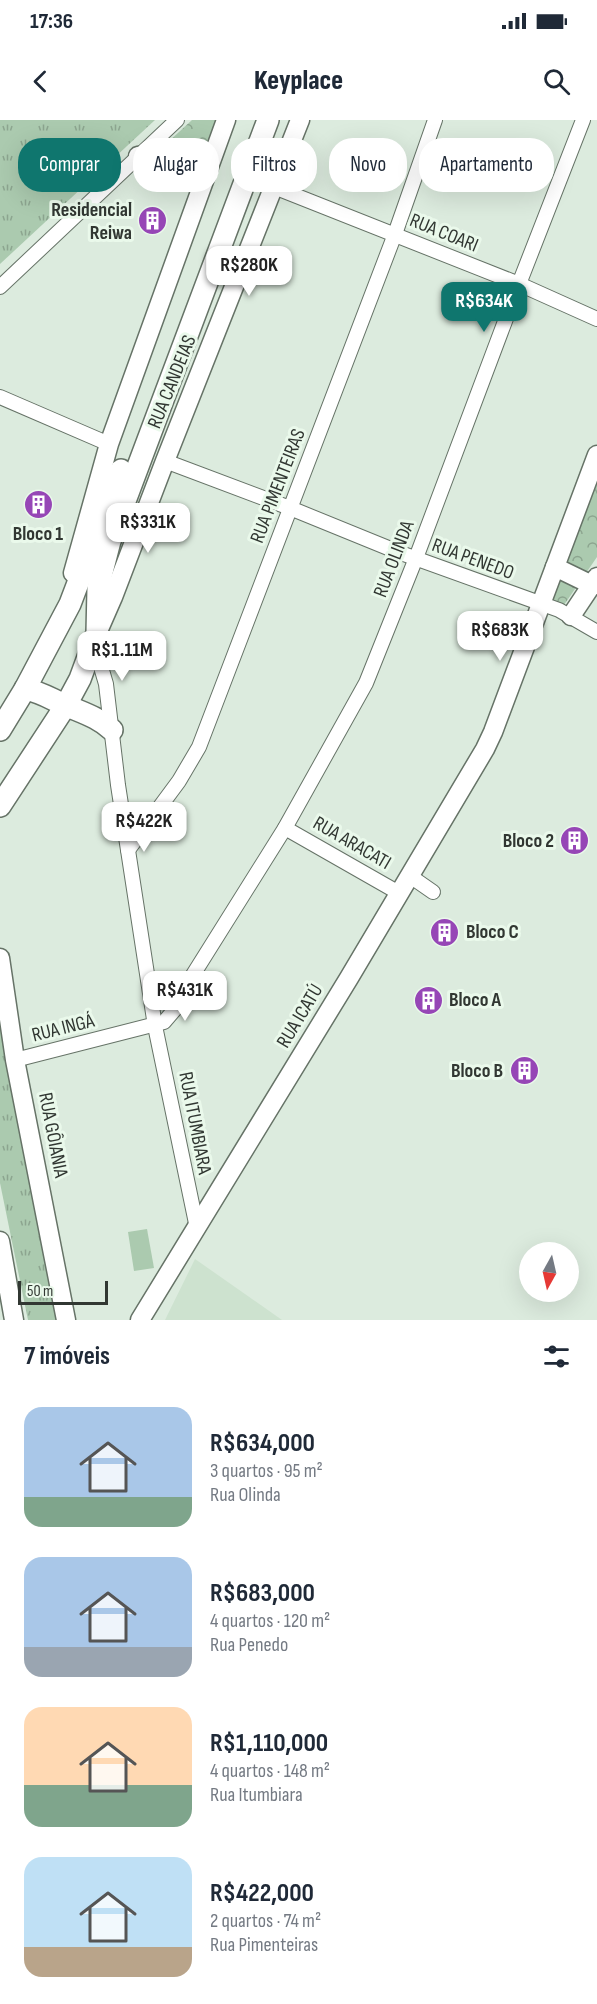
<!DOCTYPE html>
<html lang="pt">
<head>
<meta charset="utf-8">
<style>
	body { margin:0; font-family:"Sofia Sans Condensed",sans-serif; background:#f6f6f7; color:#1f2937; height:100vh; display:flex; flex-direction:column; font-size:22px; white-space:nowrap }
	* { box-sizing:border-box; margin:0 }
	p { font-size:20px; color:#747a83 }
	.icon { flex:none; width:33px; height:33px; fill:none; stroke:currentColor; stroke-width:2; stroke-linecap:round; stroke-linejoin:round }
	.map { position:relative; height:1200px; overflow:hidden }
	.sheet { display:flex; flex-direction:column; background:#fff; flex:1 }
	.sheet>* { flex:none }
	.top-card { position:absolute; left:18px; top:18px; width:561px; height:54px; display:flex; gap:12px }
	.needle { width:39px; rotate:188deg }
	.controls { position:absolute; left:519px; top:1122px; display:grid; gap:12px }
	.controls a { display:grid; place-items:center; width:60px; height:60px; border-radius:50%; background:#fff; box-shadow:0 6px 24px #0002; font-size:30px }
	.scale { position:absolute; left:18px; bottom:15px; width:90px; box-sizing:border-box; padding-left:6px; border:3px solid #313732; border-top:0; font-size:16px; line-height:21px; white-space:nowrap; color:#313732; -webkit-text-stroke:4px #eaf9eb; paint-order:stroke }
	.price { position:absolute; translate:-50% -51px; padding:0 14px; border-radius:12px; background:#fff; color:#222; font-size:20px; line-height:39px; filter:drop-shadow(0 2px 3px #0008) }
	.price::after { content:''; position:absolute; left:50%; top:36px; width:18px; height:14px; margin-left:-9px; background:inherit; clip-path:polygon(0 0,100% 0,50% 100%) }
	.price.current { background:#0f766e; color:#fff }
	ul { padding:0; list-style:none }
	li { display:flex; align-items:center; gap:18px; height:150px; padding:0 24px }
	li span { display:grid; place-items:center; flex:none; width:168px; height:120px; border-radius:18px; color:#555 }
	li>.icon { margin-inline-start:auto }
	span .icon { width:72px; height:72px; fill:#fffc; stroke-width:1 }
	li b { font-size:26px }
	h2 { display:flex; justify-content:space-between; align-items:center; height:72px; padding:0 24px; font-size:26px }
	.tag { padding:0 21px; border-radius:24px; background:#fff; box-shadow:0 6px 24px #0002; font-size:21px; line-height:54px }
	.tag.current { background:#0f766e; color:#fff }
	.status { display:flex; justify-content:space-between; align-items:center; height:42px; padding:0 30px; background:#fff; direction:ltr }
	.status svg { height:16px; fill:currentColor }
	header { display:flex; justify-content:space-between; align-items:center; height:78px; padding:0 24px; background:#fff; font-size:27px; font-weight:800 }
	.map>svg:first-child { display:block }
	.built { fill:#cde2cf }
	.grass { fill:url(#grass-tufts) }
	.park { fill:url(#park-crowns) }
	.pitch { fill:#abcaaf }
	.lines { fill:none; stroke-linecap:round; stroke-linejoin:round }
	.street-casing { stroke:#667367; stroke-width:16 }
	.secondary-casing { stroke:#667367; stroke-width:21 }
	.primary-casing { stroke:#667367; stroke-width:24 }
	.street { stroke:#fff; stroke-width:14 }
	.secondary { stroke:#fff; stroke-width:18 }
	.primary { stroke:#fff; stroke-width:21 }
	.labels { text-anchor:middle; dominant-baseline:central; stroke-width:6; stroke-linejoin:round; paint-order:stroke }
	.poi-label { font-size:20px; font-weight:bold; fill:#313732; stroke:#eaf9eb; text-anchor:end }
	.street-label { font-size:20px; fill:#313732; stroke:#eaf9eb }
</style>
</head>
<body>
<div class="status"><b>17:36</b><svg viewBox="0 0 49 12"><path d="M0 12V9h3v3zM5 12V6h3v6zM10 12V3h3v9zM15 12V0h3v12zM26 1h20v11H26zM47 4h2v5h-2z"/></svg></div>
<header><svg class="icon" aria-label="back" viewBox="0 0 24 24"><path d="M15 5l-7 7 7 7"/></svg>Keyplace<svg class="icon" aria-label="search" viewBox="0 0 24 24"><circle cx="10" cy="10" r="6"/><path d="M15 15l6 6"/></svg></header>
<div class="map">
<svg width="597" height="1200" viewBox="0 0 597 1200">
	<defs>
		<pattern id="grass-tufts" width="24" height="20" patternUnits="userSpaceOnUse" patternTransform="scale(1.5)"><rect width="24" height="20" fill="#abcaaf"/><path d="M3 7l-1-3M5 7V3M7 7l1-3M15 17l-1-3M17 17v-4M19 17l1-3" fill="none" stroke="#8ca58f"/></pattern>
		<pattern id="park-crowns" width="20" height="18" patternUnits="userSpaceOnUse" patternTransform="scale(1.5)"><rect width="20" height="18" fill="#abcaaf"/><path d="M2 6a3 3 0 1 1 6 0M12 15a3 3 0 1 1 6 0" fill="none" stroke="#8ca58f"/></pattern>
	</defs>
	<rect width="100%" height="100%" fill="#dcebde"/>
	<path class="built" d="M195 1139 282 1200H165Z"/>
	<g class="grass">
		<path d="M0 0H155L0 144Z"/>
		<path d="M0 858 58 1200H28L0 1063Z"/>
	</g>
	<g class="park">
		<path d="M192 0H218L200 46 167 23Z"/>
		<path d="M597 347V437L564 485 547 479Z"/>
	</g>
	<path class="pitch" d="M147 1109 154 1148 134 1151 128 1112Z"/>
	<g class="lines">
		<defs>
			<g id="street">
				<path d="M274 67 519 164 597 199"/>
				<path d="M0 167 177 0"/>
				<path d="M0 277 109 324"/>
				<path d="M165 341 290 388 398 432 559 490 597 512"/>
				<path d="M94 523 106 564 118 665 155 906 197 1108"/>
				<path d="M285 708 399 773"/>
				<path d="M128 730 179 661 199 627 395 114 435 0"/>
				<path d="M410 756 433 772"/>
				<path d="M148 859 158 870 173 871 186 866"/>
				<path d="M15 940 164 902 176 888 186 866 285 708 366 563 416 438 519 164 583 0"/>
			</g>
			<g id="secondary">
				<path d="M138 36C174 31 183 31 202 64"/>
				<path d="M555 447 592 465"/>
				<path d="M73 453 109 324 226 0"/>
				<path d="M571 496 597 457"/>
				<path d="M99 509 113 477 165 341 300 0"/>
				<path d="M0 838 15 940 66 1200"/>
				<path d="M0 1121 14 1200"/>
				<path d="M140 1200 349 858 485 629 493 612 597 335"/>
			</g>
			<g id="primary">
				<path d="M25 569C41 572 51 579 65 585 83 593 98 597 112 610"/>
				<path d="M0 610 25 569 70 484 121 350"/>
				<path d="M0 686 66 585 80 559 97 513 98 468 110 421 268 0"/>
			</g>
		</defs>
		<use href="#street" class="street-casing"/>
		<use href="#secondary" class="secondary-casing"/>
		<use href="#primary" class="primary-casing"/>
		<use href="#street" class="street"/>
		<use href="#secondary" class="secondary"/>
		<use href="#primary" class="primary"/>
	</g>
	<defs>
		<symbol id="building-disc" viewBox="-11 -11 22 22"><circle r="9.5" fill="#9646b6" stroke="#eaf9eb"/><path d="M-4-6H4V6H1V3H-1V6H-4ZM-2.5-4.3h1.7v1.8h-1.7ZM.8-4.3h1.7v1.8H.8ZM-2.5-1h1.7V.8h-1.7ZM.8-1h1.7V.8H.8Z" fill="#fff"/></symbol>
	</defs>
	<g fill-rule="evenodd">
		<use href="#building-disc" x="136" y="84" width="33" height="33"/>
		<use href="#building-disc" x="22" y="368" width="33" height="33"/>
		<use href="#building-disc" x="558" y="704" width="33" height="33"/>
		<use href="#building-disc" x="428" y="796" width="33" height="33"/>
		<use href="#building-disc" x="412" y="864" width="33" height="33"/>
		<use href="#building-disc" x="508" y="934" width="33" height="33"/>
	</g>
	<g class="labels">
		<g class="poi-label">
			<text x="132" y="90">Residencial<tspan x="132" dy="23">Reiwa</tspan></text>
			<text x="38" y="414" text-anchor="middle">Bloco 1</text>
			<text x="554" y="721">Bloco 2</text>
			<text x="466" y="812" text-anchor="start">Bloco C</text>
			<text x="449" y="880" text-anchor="start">Bloco A</text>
			<text x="503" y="951">Bloco B</text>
		</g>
		<g class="street-label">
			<text transform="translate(444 113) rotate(22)">RUA COARI</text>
			<text transform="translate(172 262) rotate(-68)">RUA CANDEIAS</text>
			<text transform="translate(278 366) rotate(-69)">RUA PIMENTEIRAS</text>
			<text transform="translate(394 439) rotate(-69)">RUA OLINDA</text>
			<text transform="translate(473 439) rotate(20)">RUA PENEDO</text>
			<text transform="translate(352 723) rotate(30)">RUA ARACATI</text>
			<text transform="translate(300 896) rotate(-59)">RUA ICATÚ</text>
			<text transform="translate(63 908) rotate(-14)">RUA INGÁ</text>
			<text transform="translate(195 1003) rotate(79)">RUA ITUMBIARA</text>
			<text transform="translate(53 1015) rotate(79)">RUA GÔIANIA</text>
		</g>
	</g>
</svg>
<div class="controls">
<a><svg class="needle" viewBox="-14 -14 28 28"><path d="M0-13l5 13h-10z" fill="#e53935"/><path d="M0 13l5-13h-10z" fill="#747a83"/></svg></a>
</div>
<div class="scale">50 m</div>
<b class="price" style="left:249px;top:177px">R$280K</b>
<b class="price current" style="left:484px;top:213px">R$634K</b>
<b class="price" style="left:148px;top:434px">R$331K</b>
<b class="price" style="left:500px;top:542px">R$683K</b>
<b class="price" style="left:122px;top:562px">R$1.11M</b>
<b class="price" style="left:144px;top:733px">R$422K</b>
<b class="price" style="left:185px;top:902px">R$431K</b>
<div class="top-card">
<a class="tag current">Comprar</a>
<a class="tag">Alugar</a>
<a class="tag">Filtros</a>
<a class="tag">Novo</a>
<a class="tag">Apartamento</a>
</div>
</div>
<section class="sheet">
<h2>7 imóveis<svg class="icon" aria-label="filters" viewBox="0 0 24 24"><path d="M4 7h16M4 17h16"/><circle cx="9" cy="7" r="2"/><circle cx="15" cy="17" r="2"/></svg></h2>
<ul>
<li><span style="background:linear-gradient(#a9c7e8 75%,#7fa58c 0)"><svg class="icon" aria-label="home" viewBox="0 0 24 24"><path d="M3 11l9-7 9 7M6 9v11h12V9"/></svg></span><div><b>R$634,000</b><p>3 quartos · 95 m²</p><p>Rua Olinda</p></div></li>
<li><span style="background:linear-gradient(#a9c7e8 75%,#9aa5b1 0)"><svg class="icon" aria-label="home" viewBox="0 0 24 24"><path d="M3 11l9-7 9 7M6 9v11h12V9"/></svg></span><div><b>R$683,000</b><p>4 quartos · 120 m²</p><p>Rua Penedo</p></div></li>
<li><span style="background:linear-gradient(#ffd9b3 65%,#7fa58c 0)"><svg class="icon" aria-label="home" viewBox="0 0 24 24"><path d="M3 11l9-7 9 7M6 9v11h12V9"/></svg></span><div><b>R$1,110,000</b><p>4 quartos · 148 m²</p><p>Rua Itumbiara</p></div></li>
<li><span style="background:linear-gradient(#bfe0f5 75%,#b9a48a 0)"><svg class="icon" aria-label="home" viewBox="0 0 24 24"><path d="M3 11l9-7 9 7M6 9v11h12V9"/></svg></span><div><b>R$422,000</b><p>2 quartos · 74 m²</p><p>Rua Pimenteiras</p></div></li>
</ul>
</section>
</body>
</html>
